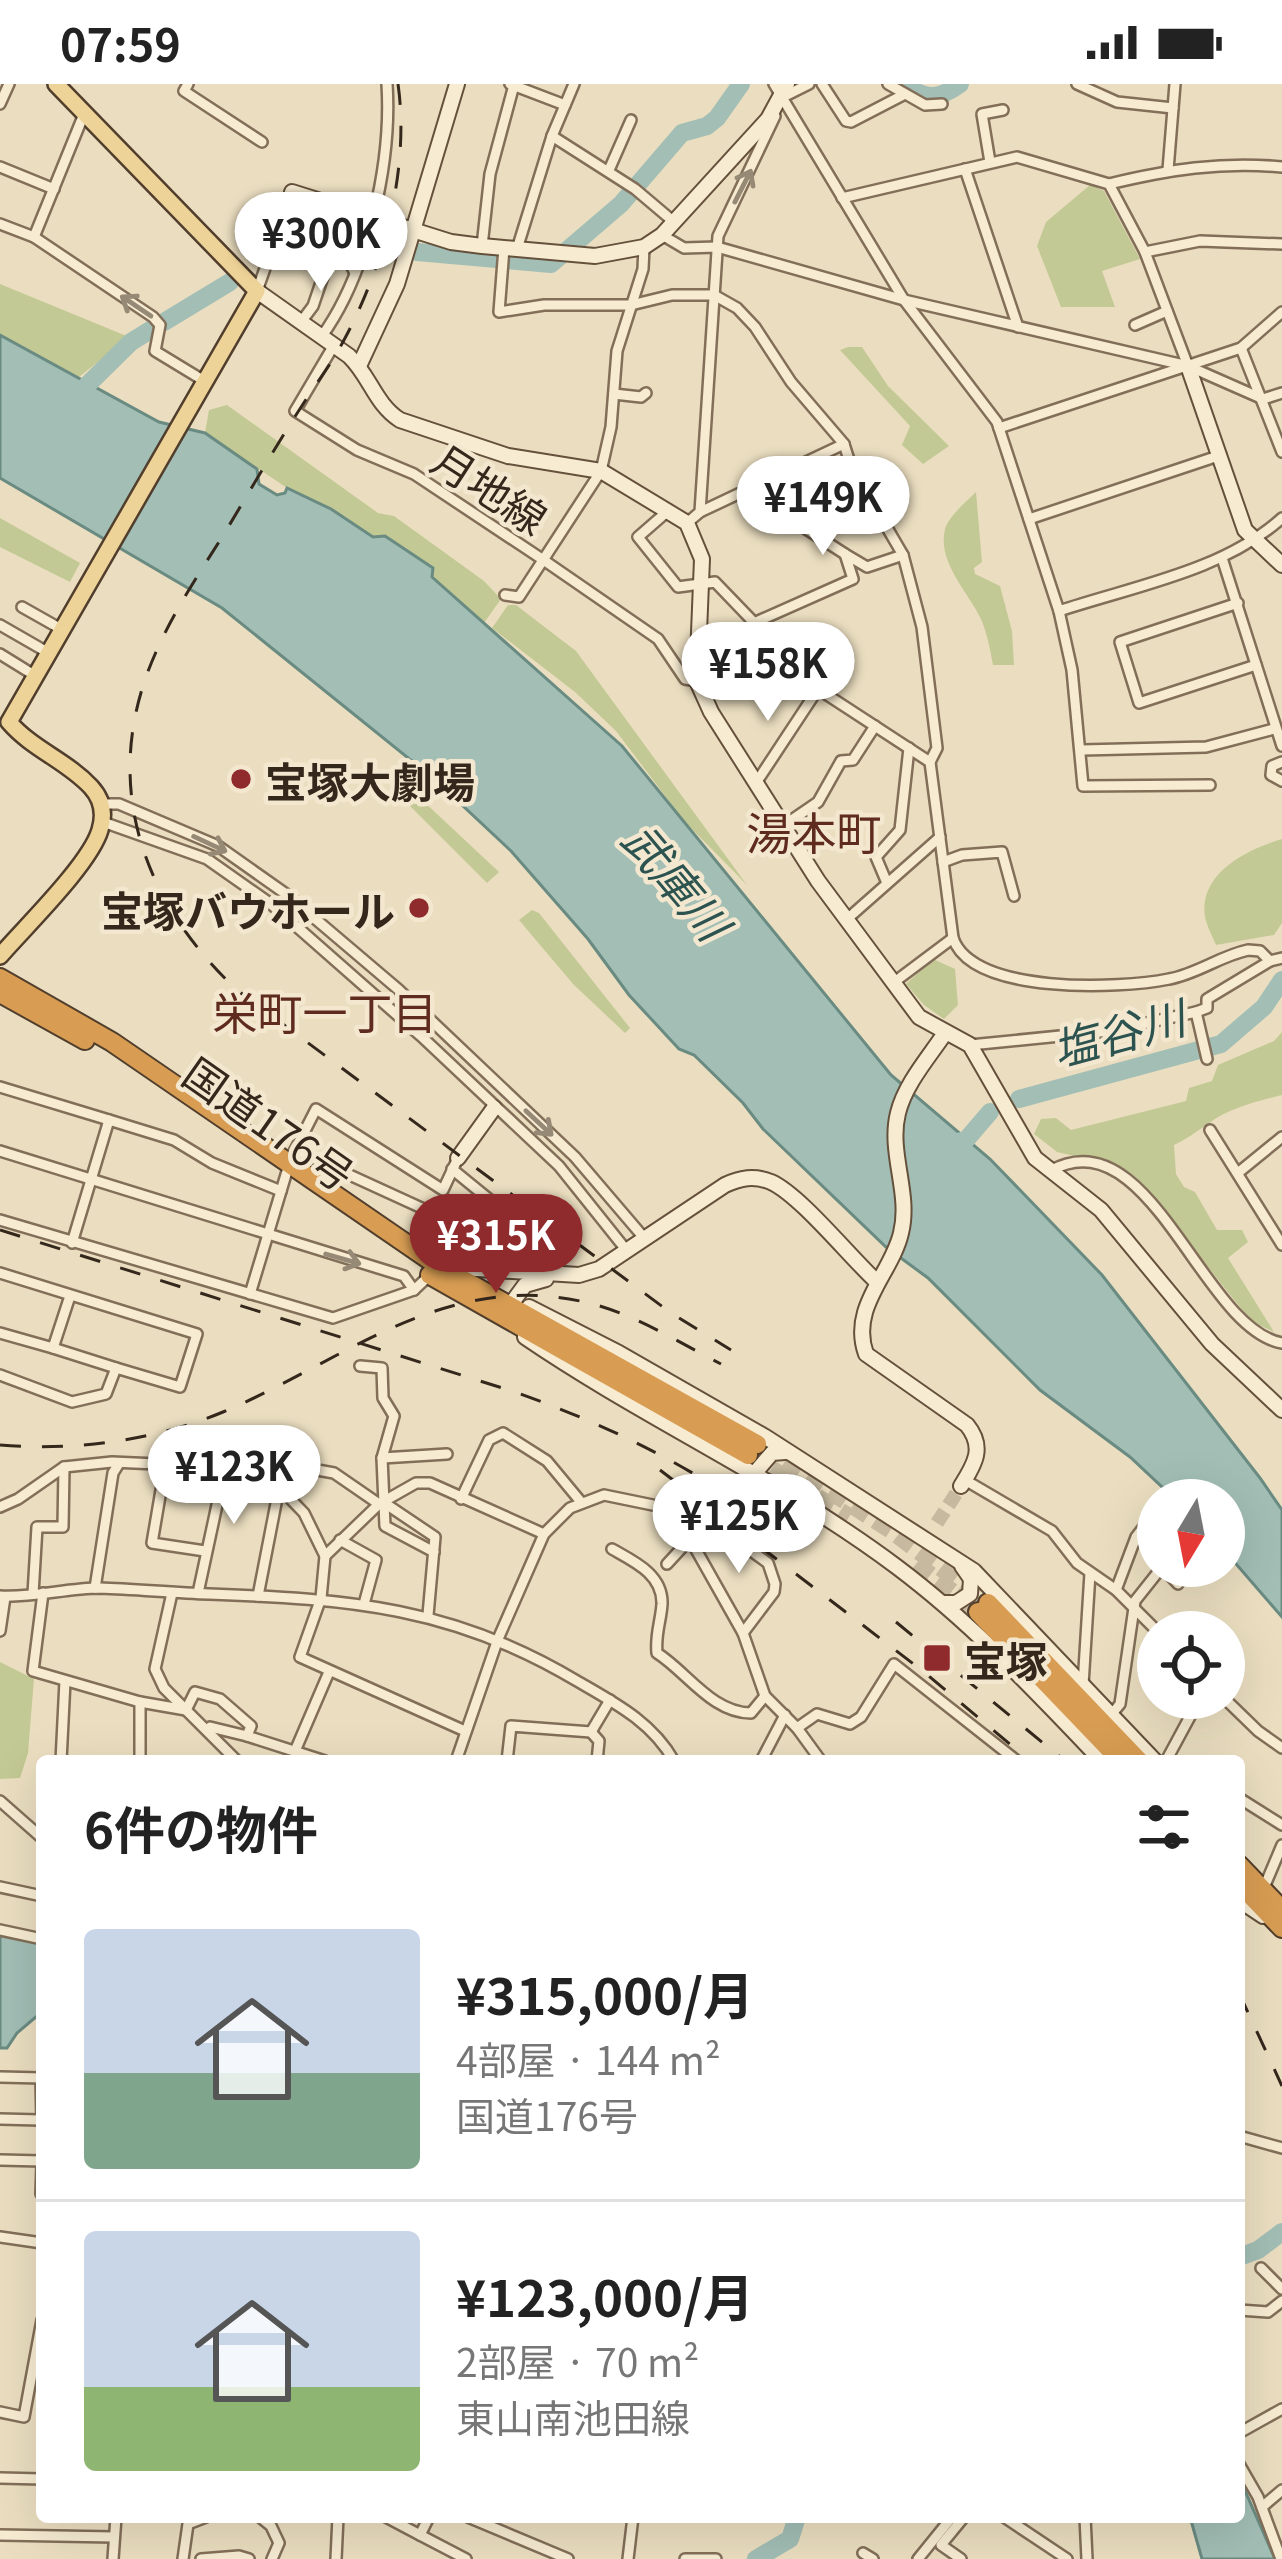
<!DOCTYPE html>
<html lang="ja">
<head>
<meta charset="utf-8">
<style>
	body { margin:0; font-family:Georgia,"Noto Sans JP",serif; background:#f2f2f2; color:#222; height:100vh; display:flex; flex-direction:column; font-size:45px; white-space:nowrap }
	* { box-sizing:border-box; margin:0 }
	p { font-size:39px; color:#767676 }
	.icon { flex:none; width:66px; height:66px; fill:none; stroke:currentColor; stroke-width:2; stroke-linecap:round; stroke-linejoin:round }
	.map { position:relative; flex:1; overflow:hidden }
	.details { position:absolute; left:36px; top:1671px; width:1209px; height:768px; display:flex; flex-direction:column; background:#fff; border-radius:12px; box-shadow:0 12px 48px #0002 }
	.details>* { flex:none }
	.needle { width:78px; rotate:190deg }
	.controls { position:absolute; left:1137px; top:1395px; display:grid; gap:24px }
	.controls a { display:grid; place-items:center; width:108px; height:108px; border-radius:50%; background:#fff; box-shadow:0 12px 48px #0002; font-size:60px }
	.price { position:absolute; translate:-50% -102px; padding:0 27px; border-radius:42px; background:#fff; color:#222; font-size:39px; line-height:78px; filter:drop-shadow(0 3px 6px #0008) }
	.price::after { content:''; position:absolute; left:50%; top:72px; width:36px; height:27px; margin-left:-18px; background:inherit; clip-path:polygon(0 0,100% 0,50% 100%) }
	.price.on { background:#902b2d; color:#fff }
	ul { padding:0; list-style:none }
	li { display:flex; align-items:center; gap:36px; height:300px; padding:0 48px }
	li+li { border-top:3px solid #e0e0e0 }
	li span { display:grid; place-items:center; flex:none; width:336px; height:240px; border-radius:12px; color:#555 }
	li>.icon { margin-inline-start:auto }
	span .icon { width:144px; height:144px; fill:#fffc; stroke-width:1 }
	li b { font-size:51px }
	h2 { display:flex; justify-content:space-between; align-items:center; height:144px; padding:0 48px; font-size:51px }
	.status { display:flex; justify-content:space-between; align-items:center; height:84px; padding:0 60px; background:#fff; direction:ltr }
	.status svg { height:33px; fill:currentColor }
	.map>svg:first-child { display:block }
	.green { fill:#c3c994 }
	.water { fill:#a2beb5; stroke:#6a8b82; stroke-width:3 }
	.lines { fill:none; stroke-linecap:round; stroke-linejoin:round }
	.river { stroke:#a2beb5; stroke-width:18 }
	.secondary-tunnel { stroke:#c6b99f; stroke-width:14; stroke-dasharray:14 7; stroke-linecap:butt }
	.highway-tunnel { stroke:#c6b99f; stroke-width:18; stroke-dasharray:18 9; stroke-linecap:butt }
	.street-casing { stroke:#836f59; stroke-width:14 }
	.secondary-casing { stroke:#65503c; stroke-width:18 }
	.primary-casing { stroke:#513e2d; stroke-width:20 }
	.highway-casing { stroke:#513e2d; stroke-width:22 }
	.street { stroke:#f7ecd2; stroke-width:9 }
	.secondary { stroke:#f7ecd2; stroke-width:14 }
	.primary { stroke:#eed398; stroke-width:15 }
	.highway { stroke:#d89d53; stroke-width:18 }
	.rail { stroke:#34271c; stroke-width:3; stroke-dasharray:21 21; stroke-linecap:butt }
	.oneway { stroke:#968a77 }
	.poi-dot { fill:#902b2d; stroke:#f3e8cf; stroke-width:4.5 }
	.labels { text-anchor:middle; dominant-baseline:central; stroke-width:9; stroke-linejoin:round; paint-order:stroke }
	.street-label { font-size:42px; fill:#34271c; stroke:#f3e8cf }
	.poi-label { font-size:42px; font-weight:bold; fill:#34271c; stroke:#f3e8cf; text-anchor:start }
	.neighbourhood-label { font-size:45px; fill:#5e2b1e; stroke:#f3e8cf }
	.water-label { font-size:45px; font-style:italic; fill:#2c5350; stroke:#f3e8cf }
</style>
</head>
<body>
<div class="status"><b>07:59</b><svg viewBox="0 0 49 12"><path d="M0 12V9h3v3zM5 12V6h3v6zM10 12V3h3v9zM15 12V0h3v12zM26 1h20v11H26zM47 4h2v5h-2z"/></svg></div>
<div class="map">
<svg width="1282" height="2475" viewBox="0 0 1282 2475">
	<rect width="100%" height="100%" fill="#ebdec0"/>
	<g class="green">
		<path d="M1090 101 1104 107 1140 175 1102 187 1115 223H1061L1037 162 1046 138Z"/>
		<path d="M0 200 129 253 79 293 0 251Z"/>
		<path d="M848 263H862L888 302 949 362 923 380 902 361 910 342 840 266Z"/>
		<path d="M227 321 378 429 394 432 484 497 501 515 484 539 373 453 331 425 287 404 205 349 209 326Z"/>
		<path d="M976 408 982 478 974 484 975 490 1000 502 1012 547 1014 581H993C990 565 987 548 980 533 967 507 937 477 945 445 949 432 966 418 976 408Z"/>
		<path d="M0 434 80 479 70 498 0 463Z"/>
		<path d="M508 521H516L576 567 747 801 684 737 616 647 575 608 492 544Z"/>
		<path d="M398 701 407 702 499 788 487 799 393 705Z"/>
		<path d="M1282 755V839L1274 851 1216 861C1212 852 1207 842 1205 833 1198 789 1248 765 1282 755Z"/>
		<path d="M532 826 539 829 630 944 625 949 573 900 519 836Z"/>
		<path d="M933 875 955 885 958 921 944 935 924 921 906 900Z"/>
		<path d="M1282 948V1011C1258 1017 1228 1024 1208 1040 1196 1048 1187 1055 1174 1061L1176 1090 1184 1103 1195 1108 1217 1146H1242L1248 1158 1228 1174 1274 1248 1251 1237 1142 1100 1116 1082 1057 1068 1034 1050 1041 1035 1056 1034 1071 1046 1186 1017 1189 1004 1212 997 1218 981 1274 957Z"/>
		<path d="M0 1578 34 1595 28 1669 20 1694 0 1695Z"/>
	</g>
	<g class="water">
		<path d="M0 251 159 338 205 349 257 385 259 400 277 411 285 409 287 404 331 425 373 453 385 452 433 484 432 493 622 662 891 991 990 1075 1102 1191 1260 1394 1282 1426V1533L1224 1466V1416H1176L1130 1373 1040 1306 928 1194 886 1163 763 1045 743 1019 694 971 679 965 629 911 588 855 511 767 433 694 222 524 0 394Z"/>
		<path d="M0 1849 42 1858V1932H37L17 1949 7 1964H0Z"/>
		<path d="M1239 2393 1275 2475H1202L1190 2433H1239Z"/>
	</g>
	<g class="lines">
		<g class="river">
			<path d="M902 0C926 15 937 17 960 0"/>
			<path d="M417 168 551 180 621 120 682 49 707 42 717 34 741 0"/>
			<path d="M164 238 230 198"/>
			<path d="M71 317 131 258 152 245"/>
			<path d="M1019 1015 1221 960 1264 923 1282 896"/>
			<path d="M949 1060 966 1056 990 1028"/>
			<path d="M1239 2173 1258 2166 1282 2148"/>
			<path d="M756 2475 790 2455 797 2433"/>
		</g>
		<path class="secondary-tunnel" d="M937 1439 961 1402"/>
		<g class="highway-tunnel">
			<path d="M762 1363 891 1446 988 1519"/>
			<path d="M748 1371 849 1433"/>
			<path d="M916 1480 978 1528"/>
		</g>
		<defs>
			<g id="street">
				<path d="M188 0 184 7 262 58"/>
				<path d="M510 0 565 21"/>
				<path d="M774 0 904 216 997 338 1059 527 1072 586 1083 702 1210 701"/>
				<path d="M822 0 846 37 851 38 905 10"/>
				<path d="M888 0 925 21 942 20"/>
				<path d="M1077 0 1117 18 1173 24"/>
				<path d="M781 14 809 0"/>
				<path d="M0 20 9 0"/>
				<path d="M552 52 635 105 674 138"/>
				<path d="M990 78 982 30 1003 26"/>
				<path d="M0 83 54 105"/>
				<path d="M965 85 1018 243"/>
				<path d="M609 86 631 36"/>
				<path d="M1168 86 1175 0"/>
				<path d="M1109 100C1167 86 1222 77 1282 83"/>
				<path d="M842 114 1017 73 1109 100 1145 168 1188 282"/>
				<path d="M0 140 34 153 153 233 160 241 155 267 206 298"/>
				<path d="M662 151 684 164 717 163 904 216 1188 282 1263 315 1282 309"/>
				<path d="M34 153 84 30"/>
				<path d="M482 162 490 90 514 1"/>
				<path d="M504 164 499 228 544 221H631L672 211H714L737 224 755 243 791 298 844 360 851 382 903 471 922 543 937 664 930 678 953 854C972 911 1120 905 1169 895 1197 890 1220 872 1248 866L1260 867 1270 877"/>
				<path d="M517 165 552 52 574 0"/>
				<path d="M1145 168 1200 157 1282 160"/>
				<path d="M257 207 292 108"/>
				<path d="M301 238 313 222 330 172 349 177 355 189"/>
				<path d="M1135 241 1167 227"/>
				<path d="M322 252C368 188 392 78 387 0"/>
				<path d="M334 261 295 327 357 366 414 390 542 475 658 555 685 595 697 597"/>
				<path d="M1241 264 1282 368"/>
				<path d="M614 310 641 313 646 309"/>
				<path d="M999 344 1241 264 1282 228"/>
				<path d="M768 396 800 441 845 470"/>
				<path d="M669 426 638 453 678 503 715 498 818 605 930 678"/>
				<path d="M700 428 844 360"/>
				<path d="M1029 435 1221 371"/>
				<path d="M687 439 700 428 718 152 775 32"/>
				<path d="M1222 474 1282 662"/>
				<path d="M505 511 519 513 601 387 611 343 617 267 643 185 644 163"/>
				<path d="M1238 519 1120 558 1139 619 1256 581"/>
				<path d="M22 523 61 545"/>
				<path d="M1059 527C1134 502 1223 487 1282 434"/>
				<path d="M756 538 853 495 845 470 867 483 903 471"/>
				<path d="M0 541 47 568"/>
				<path d="M0 570 34 591"/>
				<path d="M1082 666 1206 663 1274 645"/>
				<path d="M1282 678 1272 682 1271 691 1282 697"/>
				<path d="M756 699 818 605"/>
				<path d="M102 720H119L218 762 286 810 399 906 575 1073 645 1155"/>
				<path d="M103 738 207 775 271 820 421 952 559 1082 627 1167"/>
				<path d="M783 742 818 718 841 677 853 676 875 642"/>
				<path d="M943 778 962 771 1002 768 1014 812"/>
				<path d="M887 799 876 773 900 746 909 664"/>
				<path d="M846 836 940 753"/>
				<path d="M893 899 953 854"/>
				<path d="M1196 928 1207 975"/>
				<path d="M970 961 1110 947 1196 928 1207 924V915L1270 877 1282 874"/>
				<path d="M0 1003 109 1036"/>
				<path d="M1210 1046 1282 1161"/>
				<path d="M295 1066 496 1158 551 1162"/>
				<path d="M0 1067 404 1192 414 1206"/>
				<path d="M452 1085 523 1143"/>
				<path d="M1050 1087C1150 1031 1202 1245 1282 1259"/>
				<path d="M1239 1088 1282 1053"/>
				<path d="M0 1136 333 1234 414 1206 430 1191"/>
				<path d="M470 1143 491 1117"/>
				<path d="M72 1159 109 1036 174 1056 212 1079 281 1107"/>
				<path d="M440 1183 459 1139"/>
				<path d="M0 1189 197 1250 180 1303 116 1284 106 1310 72 1318 0 1291"/>
				<path d="M250 1210 291 1074 316 1025 443 1106 458 1074"/>
				<path d="M0 1249 53 1264 70 1212"/>
				<path d="M53 1264 116 1284"/>
				<path d="M360 1282 382 1284 383 1314 394 1332 382 1374 385 1442 434 1468"/>
				<path d="M251 1374 334 1389 379 1420 325 1472"/>
				<path d="M382 1374 447 1370"/>
				<path d="M166 1377 152 1459 205 1467"/>
				<path d="M965 1396 1052 1447 1077 1479 1116 1506 1158 1548"/>
				<path d="M741 1405 690 1455 743 1549"/>
				<path d="M461 1415 489 1356 503 1349 547 1377 581 1418"/>
				<path d="M383 1418 435 1453 428 1531"/>
				<path d="M379 1420 416 1399H430L544 1450"/>
				<path d="M0 1423 18 1415 64 1383 112 1378 157 1380 191 1365 251 1374 304 1429 325 1472 321 1514 300 1573 465 1647"/>
				<path d="M340 1456 376 1476 364 1520"/>
				<path d="M612 1465C633 1477 663 1490 662 1520 661 1537 655 1550 657 1569 687 1588 712 1629 751 1629L765 1612"/>
				<path d="M667 1480 690 1455"/>
				<path d="M95 1504 113 1389 118 1381"/>
				<path d="M1116 1506 1136 1453 1146 1440"/>
				<path d="M43 1509 33 1587 140 1618 186 1626 195 1608 220 1615 251 1642 247 1652 325 1677"/>
				<path d="M172 1509 155 1585 164 1604 237 1677"/>
				<path d="M198 1509 228 1370"/>
				<path d="M33 1510 37 1443H63L64 1383"/>
				<path d="M0 1512C33 1514 67 1504 100 1504 136 1505 173 1509 209 1510 349 1515 454 1523 577 1597 615 1619 652 1638 674 1677"/>
				<path d="M258 1512 279 1404"/>
				<path d="M0 1547 5 1513"/>
				<path d="M1083 1601 1090 1489"/>
				<path d="M1224 1614 1258 1647 1282 1664"/>
				<path d="M140 1618V1677"/>
				<path d="M1111 1631 1120 1620 1135 1517 1162 1483 1178 1500"/>
				<path d="M210 1643 247 1652"/>
				<path d="M797 1644 821 1677"/>
				<path d="M591 1648 599 1657 597 1677"/>
				<path d="M295 1667 329 1588"/>
				<path d="M61 1677 65 1597"/>
				<path d="M456 1677 498 1555 544 1450 570 1424 604 1411 677 1426H695L768 1479 775 1500 774 1508 743 1549 765 1612 797 1644 817 1630 850 1640 861 1633 894 1580 1017 1677"/>
				<path d="M507 1677 511 1642 591 1648 610 1616"/>
				<path d="M761 1677 785 1631"/>
				<path d="M1166 1677 1200 1614"/>
				<path d="M1239 1714 1282 1741"/>
				<path d="M0 1717 42 1754"/>
				<path d="M0 1803 42 1812"/>
				<path d="M1263 1806 1282 1761"/>
				<path d="M0 1846 42 1855"/>
				<path d="M0 1993 42 1994"/>
				<path d="M41 1994 42 2040"/>
				<path d="M0 2035 40 2036"/>
				<path d="M1239 2052 1282 2064"/>
				<path d="M0 2076 42 2077"/>
				<path d="M41 2110 42 2079"/>
				<path d="M0 2153 42 2159"/>
				<path d="M1261 2184 1282 2205"/>
				<path d="M1239 2226 1268 2228 1282 2217"/>
				<path d="M0 2328 24 2333 42 2236"/>
				<path d="M1239 2349 1282 2325"/>
				<path d="M1239 2380 1258 2413 1281 2475"/>
				<path d="M0 2394 42 2395"/>
				<path d="M1262 2423 1282 2406"/>
				<path d="M260 2433 271 2442 279 2459 272 2475"/>
				<path d="M386 2433 420 2451 429 2433"/>
				<path d="M468 2433 568 2475"/>
				<path d="M1004 2433 1067 2475"/>
				<path d="M1085 2433 1087 2475"/>
				<path d="M0 2451 114 2453"/>
				<path d="M420 2451 466 2475"/>
				<path d="M863 2469 873 2475"/>
				<path d="M113 2475 116 2433"/>
				<path d="M183 2475 188 2440 206 2433"/>
				<path d="M201 2475 239 2472 249 2475"/>
				<path d="M336 2475 338 2433"/>
				<path d="M628 2475 633 2433"/>
				<path d="M685 2475H716"/>
				<path d="M918 2475 952 2433"/>
				<path d="M961 2475 941 2461 964 2433"/>
			</g>
			<g id="secondary">
				<path d="M292 108 451 158 482 162 595 172 644 163 662 151 768 35 787 0"/>
				<path d="M257 207 349 272C370 292 375 320 400 336L508 372 601 387 687 439 702 475 697 597 711 628 818 797 919 933 970 961 1035 1074 1101 1126 1212 1260 1282 1326"/>
				<path d="M359 282 397 200 457 0"/>
				<path d="M1188 282 1245 446 1282 481"/>
				<path d="M945 949C929 973 905 1000 898 1029 888 1069 911 1109 901 1149 892 1189 849 1223 866 1270L967 1341C985 1363 975 1380 961 1402"/>
				<path d="M458 1074 494 1024"/>
				<path d="M444 1183 579 1191 599 1185 725 1101C740 1094 754 1091 771 1098 800 1111 849 1172 876 1197"/>
				<path d="M514 1216 525 1201 546 1195"/>
				<path d="M529 1223 619 1269 764 1352 974 1487 1155 1677"/>
				<path d="M525 1253C645 1335 780 1395 897 1483 973 1540 1036 1608 1102 1677"/>
				<path d="M741 1405 772 1369 785 1368"/>
				<path d="M943 1519H956L970 1510 971 1495 962 1482"/>
				<path d="M1239 1816 1263 1832"/>
			</g>
			<path id="primary" d="M0 872C25 843 90 780 100 746 105 730 102 715 91 703 67 677 32 665 9 638L257 207 56 0"/>
			<g id="highway">
				<path d="M0 894 112 958 440 1183 757 1360"/>
				<path d="M0 909 85 956"/>
				<path d="M430 1191 748 1371"/>
				<path d="M988 1519 1139 1677"/>
				<path d="M978 1528 1121 1677"/>
				<path d="M1239 1781 1282 1826"/>
				<path d="M1239 1799 1282 1844"/>
			</g>
		</defs>
		<use href="#street" class="street-casing"/>
		<use href="#secondary" class="secondary-casing"/>
		<use href="#primary" class="primary-casing"/>
		<use href="#highway" class="highway-casing"/>
		<use href="#street" class="street"/>
		<use href="#secondary" class="secondary"/>
		<use href="#primary" class="primary"/>
		<use href="#highway" class="highway"/>
		<g class="rail">
			<path d="M398 0C410 84 384 182 344 256 333 277 318 297 305 317 277 360 251 405 224 450 200 488 174 527 156 568 99 695 140 815 237 906L671 1229 731 1266"/>
			<path d="M0 1146 515 1308C621 1346 705 1389 794 1458"/>
			<path d="M0 1361C75 1367 153 1357 223 1328 342 1278 442 1188 580 1217 630 1227 676 1257 721 1280"/>
			<path d="M660 1386 779 1477"/>
			<path d="M796 1490 924 1588 1030 1677"/>
			<path d="M896 1538 1065 1677"/>
			<path d="M1239 1909 1282 2002"/>
		</g>
	</g>
	<defs><path id="oneway-shaft" d="M-6 0H5M1.5-3L5.5 0L1.5 3" fill="none" stroke-width="1.6" stroke-linecap="round" stroke-linejoin="round" transform="scale(3)"/></defs>
	<g class="oneway">
		<use href="#oneway-shaft" transform="translate(743 102) rotate(-63)"/>
		<use href="#oneway-shaft" transform="translate(136 222) rotate(-146)"/>
		<use href="#oneway-shaft" transform="translate(210 760) rotate(25)"/>
		<use href="#oneway-shaft" transform="translate(539 1039) rotate(43)"/>
		<use href="#oneway-shaft" transform="translate(343 1175) rotate(16)"/>
	</g>
	<g class="poi-dot">
		<circle cx="241" cy="695" r="12"/>
		<circle cx="419" cy="824" r="12"/>
		<rect x="922" y="1559" width="30" height="30" rx="6"/>
	</g>
	<g class="labels">
		<g class="street-label">
			<text transform="translate(491 403) rotate(33)">月地線</text>
			<text transform="translate(270 1038) rotate(35)">国道176号</text>
		</g>
		<g class="poi-label">
			<text x="265" y="695">宝塚大劇場</text>
			<text x="395" y="824" text-anchor="end">宝塚バウホール</text>
			<text x="964" y="1574">宝塚</text>
		</g>
		<g class="neighbourhood-label">
			<text x="814" y="746">湯本町</text>
			<text x="325" y="926">栄町一丁目</text>
		</g>
		<g class="water-label">
			<text transform="translate(678 796) rotate(50)">武庫川</text>
			<text transform="translate(1118 947) rotate(-15)">塩谷川</text>
		</g>
	</g>
</svg>
<div class="controls">
<a><svg class="needle" viewBox="-14 -14 28 28"><path d="M0-13l5 13h-10z" fill="#e53935"/><path d="M0 13l5-13h-10z" fill="#767676"/></svg></a>
<a><svg class="icon" aria-label="locate" viewBox="0 0 24 24"><circle cx="12" cy="12" r="6"/><path d="M12 2v4M12 18v4M2 12h4M18 12h4"/></svg></a>
</div>
<b class="price" style="left:321px;top:210px">¥300K</b>
<b class="price" style="left:823px;top:474px">¥149K</b>
<b class="price" style="left:768px;top:640px">¥158K</b>
<b class="price on" style="left:496px;top:1212px">¥315K</b>
<b class="price" style="left:234px;top:1443px">¥123K</b>
<b class="price" style="left:739px;top:1492px">¥125K</b>
<section class="details">
<h2>6件の物件<svg class="icon" aria-label="filters" viewBox="0 0 24 24"><path d="M4 7h16M4 17h16"/><circle cx="9" cy="7" r="2"/><circle cx="15" cy="17" r="2"/></svg></h2>
<ul>
<li><span style="background:linear-gradient(#c9d6e8 60%,#7fa58c 0)"><svg class="icon" aria-label="home" viewBox="0 0 24 24"><path d="M3 11l9-7 9 7M6 9v11h12V9"/></svg></span><div><b>¥315,000/月</b><p>4部屋 · 144 m²</p><p>国道176号</p></div></li>
<li><span style="background:linear-gradient(#c9d6e8 65%,#8fb573 0)"><svg class="icon" aria-label="home" viewBox="0 0 24 24"><path d="M3 11l9-7 9 7M6 9v11h12V9"/></svg></span><div><b>¥123,000/月</b><p>2部屋 · 70 m²</p><p>東山南池田線</p></div></li>
</ul>
</section>
</div>
</body>
</html>
